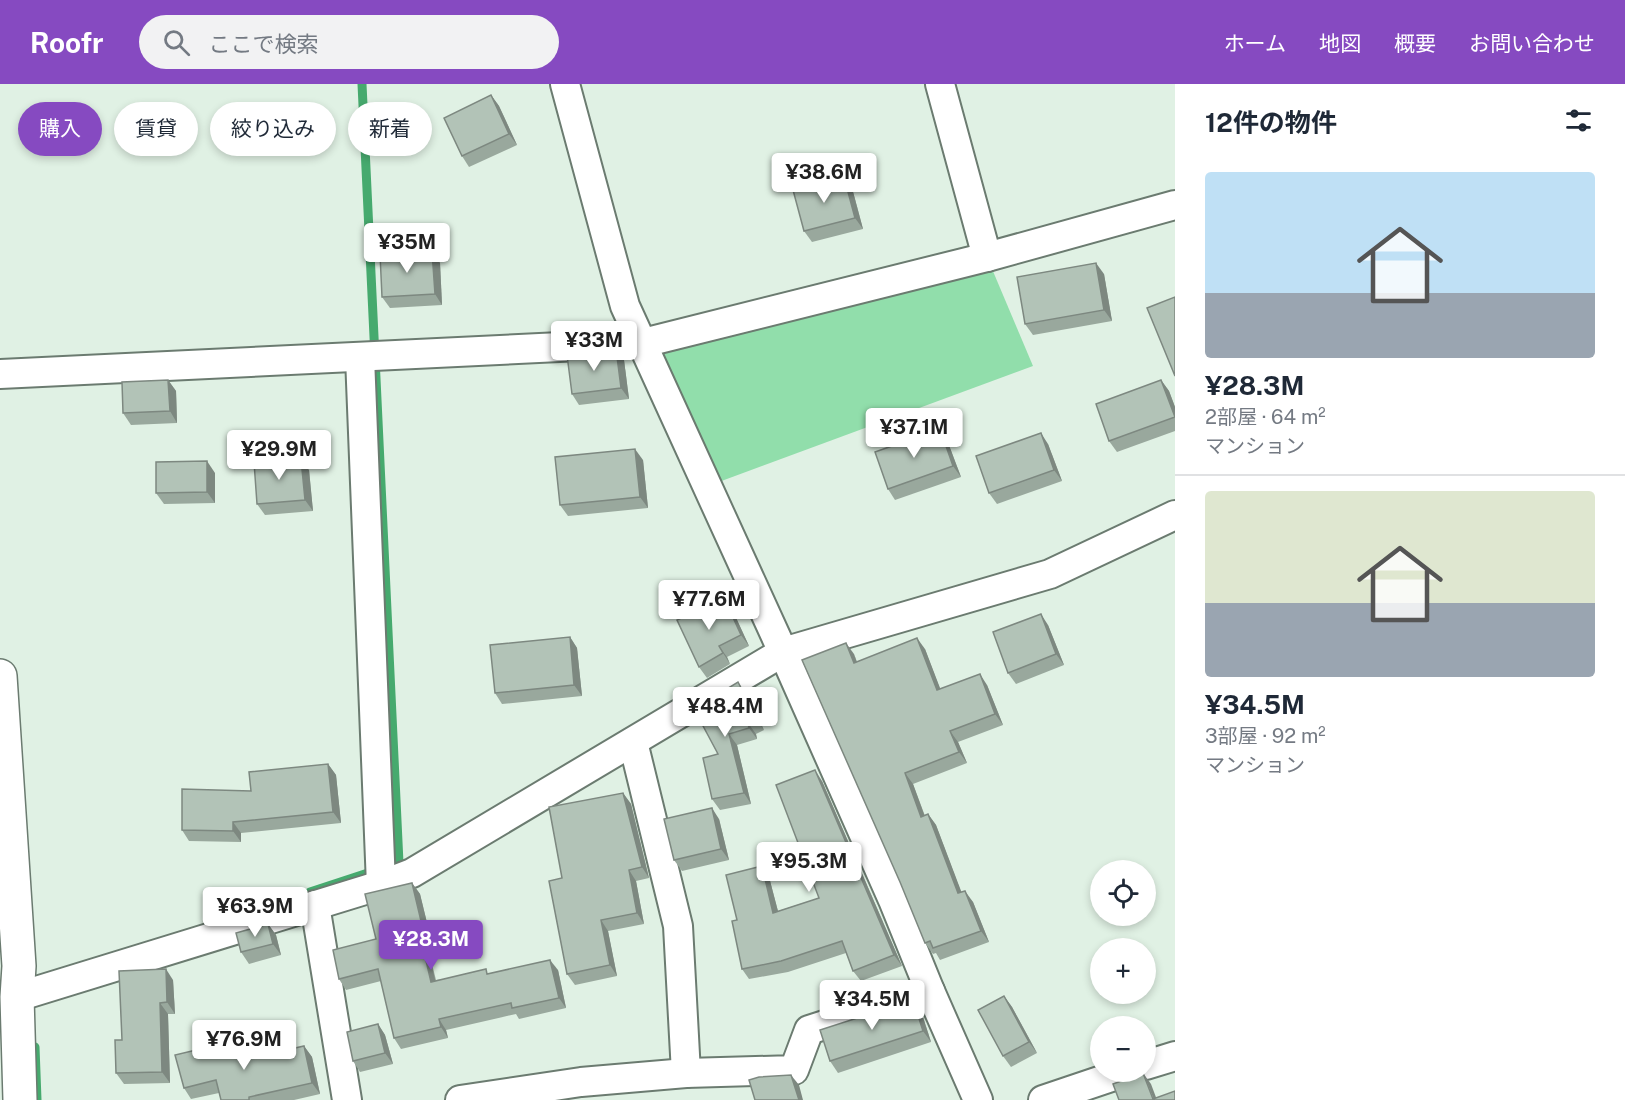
<!DOCTYPE html>
<html lang="ja">
<head>
<meta charset="utf-8">
<style>
	body { margin:0; font-family:"Public Sans","Noto Sans JP",sans-serif; background:#f2f2f3; color:#1f2937; height:100vh; display:flex; flex-direction:column; font-size:22px; white-space:nowrap }
	* { box-sizing:border-box; margin:0 }
	p { font-size:20px; color:#747a83 }
	.icon { flex:none; width:33px; height:33px; fill:none; stroke:currentColor; stroke-width:2; stroke-linecap:round; stroke-linejoin:round }
	.map { position:relative; flex:1; overflow:hidden }
	.details { display:flex; flex-direction:column; background:#fff; width:450px }
	.details>* { flex:none }
	.hud { position:absolute; left:18px; top:18px; width:570px; height:54px; display:flex; gap:12px }
	.controls { position:absolute; left:1090px; top:776px; display:grid; gap:12px }
	.controls a { display:grid; place-items:center; width:66px; height:66px; border-radius:50%; background:#fff; box-shadow:0 3px 9px #0003; font-size:30px }
	.price { position:absolute; translate:-50% -51px; padding:0 14px; border-radius:6px; background:#fff; color:#222; font-size:20px; line-height:39px; filter:drop-shadow(0 2px 3px #0008) }
	.price::after { content:''; position:absolute; left:50%; top:36px; width:18px; height:14px; margin-left:-9px; background:inherit; clip-path:polygon(0 0,100% 0,50% 100%) }
	.price.on { background:#864ac1; color:#fff }
	ul { padding:0; list-style:none }
	li { display:grid; align-content:center; gap:12px; height:318px; padding:0 30px }
	li+li { border-top:2px solid #e0e1e3 }
	li span { display:grid; place-items:center; height:186px; border-radius:6px; color:#555 }
	li>.icon { margin-inline-start:auto }
	span .icon { width:108px; height:108px; fill:#fffc; stroke-width:1 }
	li b { font-size:26px }
	h2 { display:flex; justify-content:space-between; align-items:center; height:72px; padding:0 30px; font-size:26px }
	.pill { padding:0 21px; border-radius:27px; background:#fff; box-shadow:0 3px 9px #0003; font-size:21px; line-height:54px }
	.pill.on { background:#864ac1; color:#fff }
	header { display:flex; align-items:center; gap:36px; box-sizing:border-box; height:84px; padding:0 30px; background:#864ac1; color:#fff }
	header strong { font-size:28px }
	nav { display:flex; gap:33px; margin-inline-start:auto; font-size:21px }
	.search { width:420px; height:54px; background:#f2f2f3; display:flex; align-items:center; gap:15px; box-sizing:border-box; padding:0 21px; border-radius:33px; color:#747a83; font-size:22px }
	main { display:flex; flex:1; min-height:0 }
	.map>svg:first-child { display:block }
	.green { fill:#91deab }
	.lines { fill:none; stroke-linecap:round; stroke-linejoin:round }
	.stream { stroke:#46aa6e; stroke-width:9 }
	.street-casing { stroke:#6b7b70; stroke-width:32 }
	.secondary-casing { stroke:#6b7b70; stroke-width:36 }
	.street { stroke:#fff; stroke-width:28 }
	.secondary { stroke:#fff; stroke-width:33 }
	.wall { fill:#99a89d }
	.shaded-wall { fill:#7d8880 }
	.building { fill:#b2c3b7; stroke:#7d8880; stroke-width:1.5 }
</style>
</head>
<body>
<header>
<strong>Roofr</strong>
<div class="search"><svg class="icon" aria-label="search" viewBox="0 0 24 24"><circle cx="10" cy="10" r="6"/><path d="M15 15l6 6"/></svg>ここで検索</div>
<nav><a>ホーム</a><a>地図</a><a>概要</a><a>お問い合わせ</a></nav>
</header>
<main>
<div class="map">
<svg width="1175" height="1016" viewBox="0 0 1175 1016">
	<rect width="100%" height="100%" fill="#e0f1e4"/>
	<path class="green" d="M987 173 1033 282 708 402 643 259Z"/>
	<g class="lines">
		<g class="stream">
			<path d="M362 0 399 779 390 782"/>
			<path d="M310 808 377 786"/>
			<path d="M35 963 37 1016"/>
		</g>
		<defs>
			<g id="street">
				<path d="M565 0 625 222 783 568 893 816 930 907 978 1016"/>
				<path d="M940 0 987 173"/>
				<path d="M360 273 381 801"/>
				<path d="M0 290 643 259 987 173 1175 121"/>
				<path d="M633 658 678 842 686 989"/>
				<path d="M315 821 347 1016"/>
				<path d="M17 913 381 801 412 789 783 568 1050 490 1175 431"/>
				<path d="M1146 981 1175 972"/>
				<path d="M460 1016 581 998 686 989 794 986 809 946 930 907"/>
				<path d="M1043 1016 1129 987"/>
			</g>
			<path id="secondary" d="M0 592 19 882 17 913 20 1016"/>
		</defs>
		<use href="#street" class="street-casing"/>
		<use href="#secondary" class="secondary-casing"/>
		<use href="#street" class="street"/>
		<use href="#secondary" class="secondary"/>
	</g>
	<g class="wall">
		<path d="M491 11 499 22 517 61 469 83 462 72Z"/>
		<path d="M844 93 852 104 863 145 812 158 804 147Z"/>
		<path d="M432 167 440 179 442 221 390 224 382 213Z"/>
		<path d="M1104 190 1112 237 1033 251 1025 240Z"/>
		<path d="M624 276 629 315 579 321 572 310Z"/>
		<path d="M168 296 176 307 177 339 131 341 123 329Z"/>
		<path d="M1161 296 1169 307 1175 323V347L1117 368 1109 357Z"/>
		<path d="M947 356 961 393 895 416 888 405Z"/>
		<path d="M1048 360 1062 397 997 420 989 409Z"/>
		<path d="M643 376 648 424 568 432 560 421Z"/>
		<path d="M309 386 313 427 265 431 257 420Z"/>
		<path d="M215 389V419L164 420 156 409Z"/>
		<path d="M732 525 749 562 727 573 730 580 707 594 699 583Z"/>
		<path d="M1048 541 1064 581 1016 600 1008 589Z"/>
		<path d="M570 553 577 564 582 612 502 620 495 609Z"/>
		<path d="M925 565 940 605 987 601 1003 641 958 658 967 679 913 700 925 732 928 730 936 741 961 808 973 818 989 858 940 876 936 869 933 870 925 859 854 570 857 578Z"/>
		<path d="M746 610 764 646 756 650 757 655 737 661 751 720 720 726 712 715 718 670Z"/>
		<path d="M328 680 336 691 341 739 241 749V758L189 757 182 746 251 707Z"/>
		<path d="M822 697 902 882 861 897 853 887 846 869 788 888 749 895 742 885 737 836 769 793 778 827 819 814Z"/>
		<path d="M623 709 631 720 649 794 636 797 644 840 608 847 617 892 575 901 567 890 562 794Z"/>
		<path d="M719 735 729 776 682 787 674 776Z"/>
		<path d="M412 799 420 810 429 847 424 848 436 896 490 890 558 886 566 924 519 935 516 930 446 946 448 954 401 965 394 954 381 897 346 906 339 895 376 855Z"/>
		<path d="M268 840 276 851 281 871 249 880 241 868Z"/>
		<path d="M173 896 175 930H168L170 999 124 1000 116 989 122 956Z"/>
		<path d="M1004 912 1012 923 1037 969 1011 983 1003 972Z"/>
		<path d="M921 927 931 958 838 989 830 977Z"/>
		<path d="M378 940 385 951 393 980 360 988 353 977Z"/>
		<path d="M234 957 242 968 244 976 304 962 312 973 320 1010 294 1016H221L219 1009 191 1015 184 1004Z"/>
	</g>
	<g class="shaded-wall">
		<path d="M491 11 499 22 517 61 509 50Z"/>
		<path d="M844 93 852 104 863 145 855 134Z"/>
		<path d="M432 167 440 179 442 221 435 210Z"/>
		<path d="M1096 179 1104 190 1112 237 1104 226Z"/>
		<path d="M616 265 624 276 629 315 621 304Z"/>
		<path d="M168 296 176 307 177 339 170 327Z"/>
		<path d="M1161 296 1169 307 1175 323V333Z"/>
		<path d="M940 345 947 356 961 393 953 382Z"/>
		<path d="M1041 349 1048 360 1062 397 1054 386Z"/>
		<path d="M635 365 643 376 648 424 640 413Z"/>
		<path d="M301 375 309 386 313 427 305 416Z"/>
		<path d="M207 377 215 389V419L207 408Z"/>
		<path d="M724 514 732 525 749 562 741 551Z"/>
		<path d="M1041 530 1048 541 1064 581 1056 570Z"/>
		<path d="M570 553 577 564 582 612 574 601Z"/>
		<path d="M917 554 925 565 945 617 937 606Z"/>
		<path d="M846 559 854 570 861 590 854 579Z"/>
		<path d="M719 562 727 573 730 580 723 569Z"/>
		<path d="M980 590 987 601 1003 641 995 630Z"/>
		<path d="M738 598 746 610 764 646 757 635Z"/>
		<path d="M748 639 756 650 757 655 749 644Z"/>
		<path d="M950 647 958 658 967 679 959 668Z"/>
		<path d="M729 650 737 661 751 720 744 709Z"/>
		<path d="M328 680 336 691 341 739 333 728Z"/>
		<path d="M815 686 822 697 902 882 894 871Z"/>
		<path d="M905 689 913 700 929 744 921 733Z"/>
		<path d="M623 709 631 720 649 794 642 783Z"/>
		<path d="M712 724 719 735 729 776 721 765Z"/>
		<path d="M928 730 936 741 966 820 958 809Z"/>
		<path d="M233 738 241 749V758L233 747Z"/>
		<path d="M762 782 769 793 781 839 773 829Z"/>
		<path d="M629 786 636 797 644 840 637 829Z"/>
		<path d="M412 799 420 810 429 847 421 837Z"/>
		<path d="M965 807 973 818 989 858 981 847Z"/>
		<path d="M601 836 608 847 617 892 610 881Z"/>
		<path d="M417 838 424 848 438 908 431 898Z"/>
		<path d="M268 840 276 851 281 871 273 860Z"/>
		<path d="M550 876 558 886 566 924 559 914Z"/>
		<path d="M166 885 173 896 175 930 167 918Z"/>
		<path d="M1004 912 1012 923 1037 969 1029 958Z"/>
		<path d="M913 916 921 927 931 958 923 947Z"/>
		<path d="M160 919 168 930 170 999 162 988Z"/>
		<path d="M439 935 446 946 448 954 441 943Z"/>
		<path d="M378 940 385 951 393 980 385 969Z"/>
		<path d="M234 957 242 968 247 988 239 977Z"/>
		<path d="M304 962 312 973 320 1010 312 999Z"/>
		<path d="M1143 989 1151 1000 1157 1016H1154Z"/>
		<path d="M791 991 799 1001 803 1016H799Z"/>
	</g>
	<g class="building">
		<path d="M491 11 509 50 462 72 444 34Z"/>
		<path d="M844 93 855 134 804 147 793 106Z"/>
		<path d="M432 167 435 210 382 213 380 170Z"/>
		<path d="M1096 179 1104 226 1025 240 1017 193Z"/>
		<path d="M1175 213V292L1147 224Z"/>
		<path d="M616 265 621 304 572 310 567 271Z"/>
		<path d="M168 296 170 327 123 329 122 298Z"/>
		<path d="M1161 296 1175 333 1109 357 1096 320Z"/>
		<path d="M940 345 953 382 888 405 875 368Z"/>
		<path d="M1041 349 1054 386 989 409 976 372Z"/>
		<path d="M635 365 640 413 560 421 555 373Z"/>
		<path d="M301 375 305 416 257 420 254 378Z"/>
		<path d="M207 377V408L156 409V378Z"/>
		<path d="M724 514 741 551 719 562 723 569 699 583 677 536Z"/>
		<path d="M1041 530 1056 570 1008 589 993 548Z"/>
		<path d="M570 553 574 601 495 609 490 561Z"/>
		<path d="M917 554 937 606 980 590 995 630 950 647 959 668 905 689 921 733 928 730 958 809 965 807 981 847 933 864 930 857 925 859 900 798 802 576 846 559 854 579Z"/>
		<path d="M738 598 757 635 748 639 749 644 729 650 744 709 712 715 703 674 718 670 694 625Z"/>
		<path d="M328 680 333 728 233 738V747L182 746V705L251 707 249 688Z"/>
		<path d="M815 686 894 871 853 887 842 857 781 877 742 885 732 837 737 836 726 791 762 782 773 829 819 814 776 701Z"/>
		<path d="M623 709 642 783 629 786 637 829 601 836 610 881 567 890 549 797 562 794 549 723Z"/>
		<path d="M712 724 721 765 674 776 664 735Z"/>
		<path d="M412 799 421 837 417 838 431 898 486 885 487 890 550 876 559 914 512 924 511 919 439 935 441 943 394 954 378 885 339 895 333 866 376 855 365 810Z"/>
		<path d="M268 840 273 860 241 868 236 849Z"/>
		<path d="M166 885 167 918 160 919 162 988 116 989 115 956H122L119 887Z"/>
		<path d="M1004 912 1029 958 1003 972 978 926Z"/>
		<path d="M913 916 923 947 830 977 820 946Z"/>
		<path d="M378 940 385 969 353 977 347 948Z"/>
		<path d="M234 957 239 977 304 962 312 999 249 1013V1016H221L216 996 184 1004 175 971Z"/>
		<path d="M1143 989 1153 1015 1175 1007V1016H1119L1113 1000Z"/>
		<path d="M791 991 799 1016H755L749 996 759 993Z"/>
	</g>
</svg>
<div class="controls">
<a><svg class="icon" aria-label="locate" viewBox="0 0 24 24"><circle cx="12" cy="12" r="6"/><path d="M12 2v4M12 18v4M2 12h4M18 12h4"/></svg></a>
<a>+</a>
<a>−</a>
</div>
<b class="price" style="left:824px;top:120px">¥38.6M</b>
<b class="price" style="left:407px;top:190px">¥35M</b>
<b class="price" style="left:594px;top:288px">¥33M</b>
<b class="price" style="left:914px;top:375px">¥37.1M</b>
<b class="price" style="left:279px;top:397px">¥29.9M</b>
<b class="price" style="left:709px;top:547px">¥77.6M</b>
<b class="price" style="left:725px;top:654px">¥48.4M</b>
<b class="price" style="left:809px;top:809px">¥95.3M</b>
<b class="price" style="left:255px;top:854px">¥63.9M</b>
<b class="price on" style="left:431px;top:887px">¥28.3M</b>
<b class="price" style="left:872px;top:947px">¥34.5M</b>
<b class="price" style="left:244px;top:987px">¥76.9M</b>
<div class="hud">
<a class="pill on">購入</a>
<a class="pill">賃貸</a>
<a class="pill">絞り込み</a>
<a class="pill">新着</a>
</div>
</div>
<section class="details">
<h2>12件の物件<svg class="icon" aria-label="filters" viewBox="0 0 24 24"><path d="M4 7h16M4 17h16"/><circle cx="9" cy="7" r="2"/><circle cx="15" cy="17" r="2"/></svg></h2>
<ul>
<li><span style="background:linear-gradient(#bfe0f5 65%,#9aa5b1 0)"><svg class="icon" aria-label="home" viewBox="0 0 24 24"><path d="M3 11l9-7 9 7M6 9v11h12V9"/></svg></span><div><b>¥28.3M</b><p>2部屋 · 64 m²</p><p>マンション</p></div></li>
<li><span style="background:linear-gradient(#dfe7d0 60%,#9aa5b1 0)"><svg class="icon" aria-label="home" viewBox="0 0 24 24"><path d="M3 11l9-7 9 7M6 9v11h12V9"/></svg></span><div><b>¥34.5M</b><p>3部屋 · 92 m²</p><p>マンション</p></div></li>
</ul>
</section>
</main>
</body>
</html>
